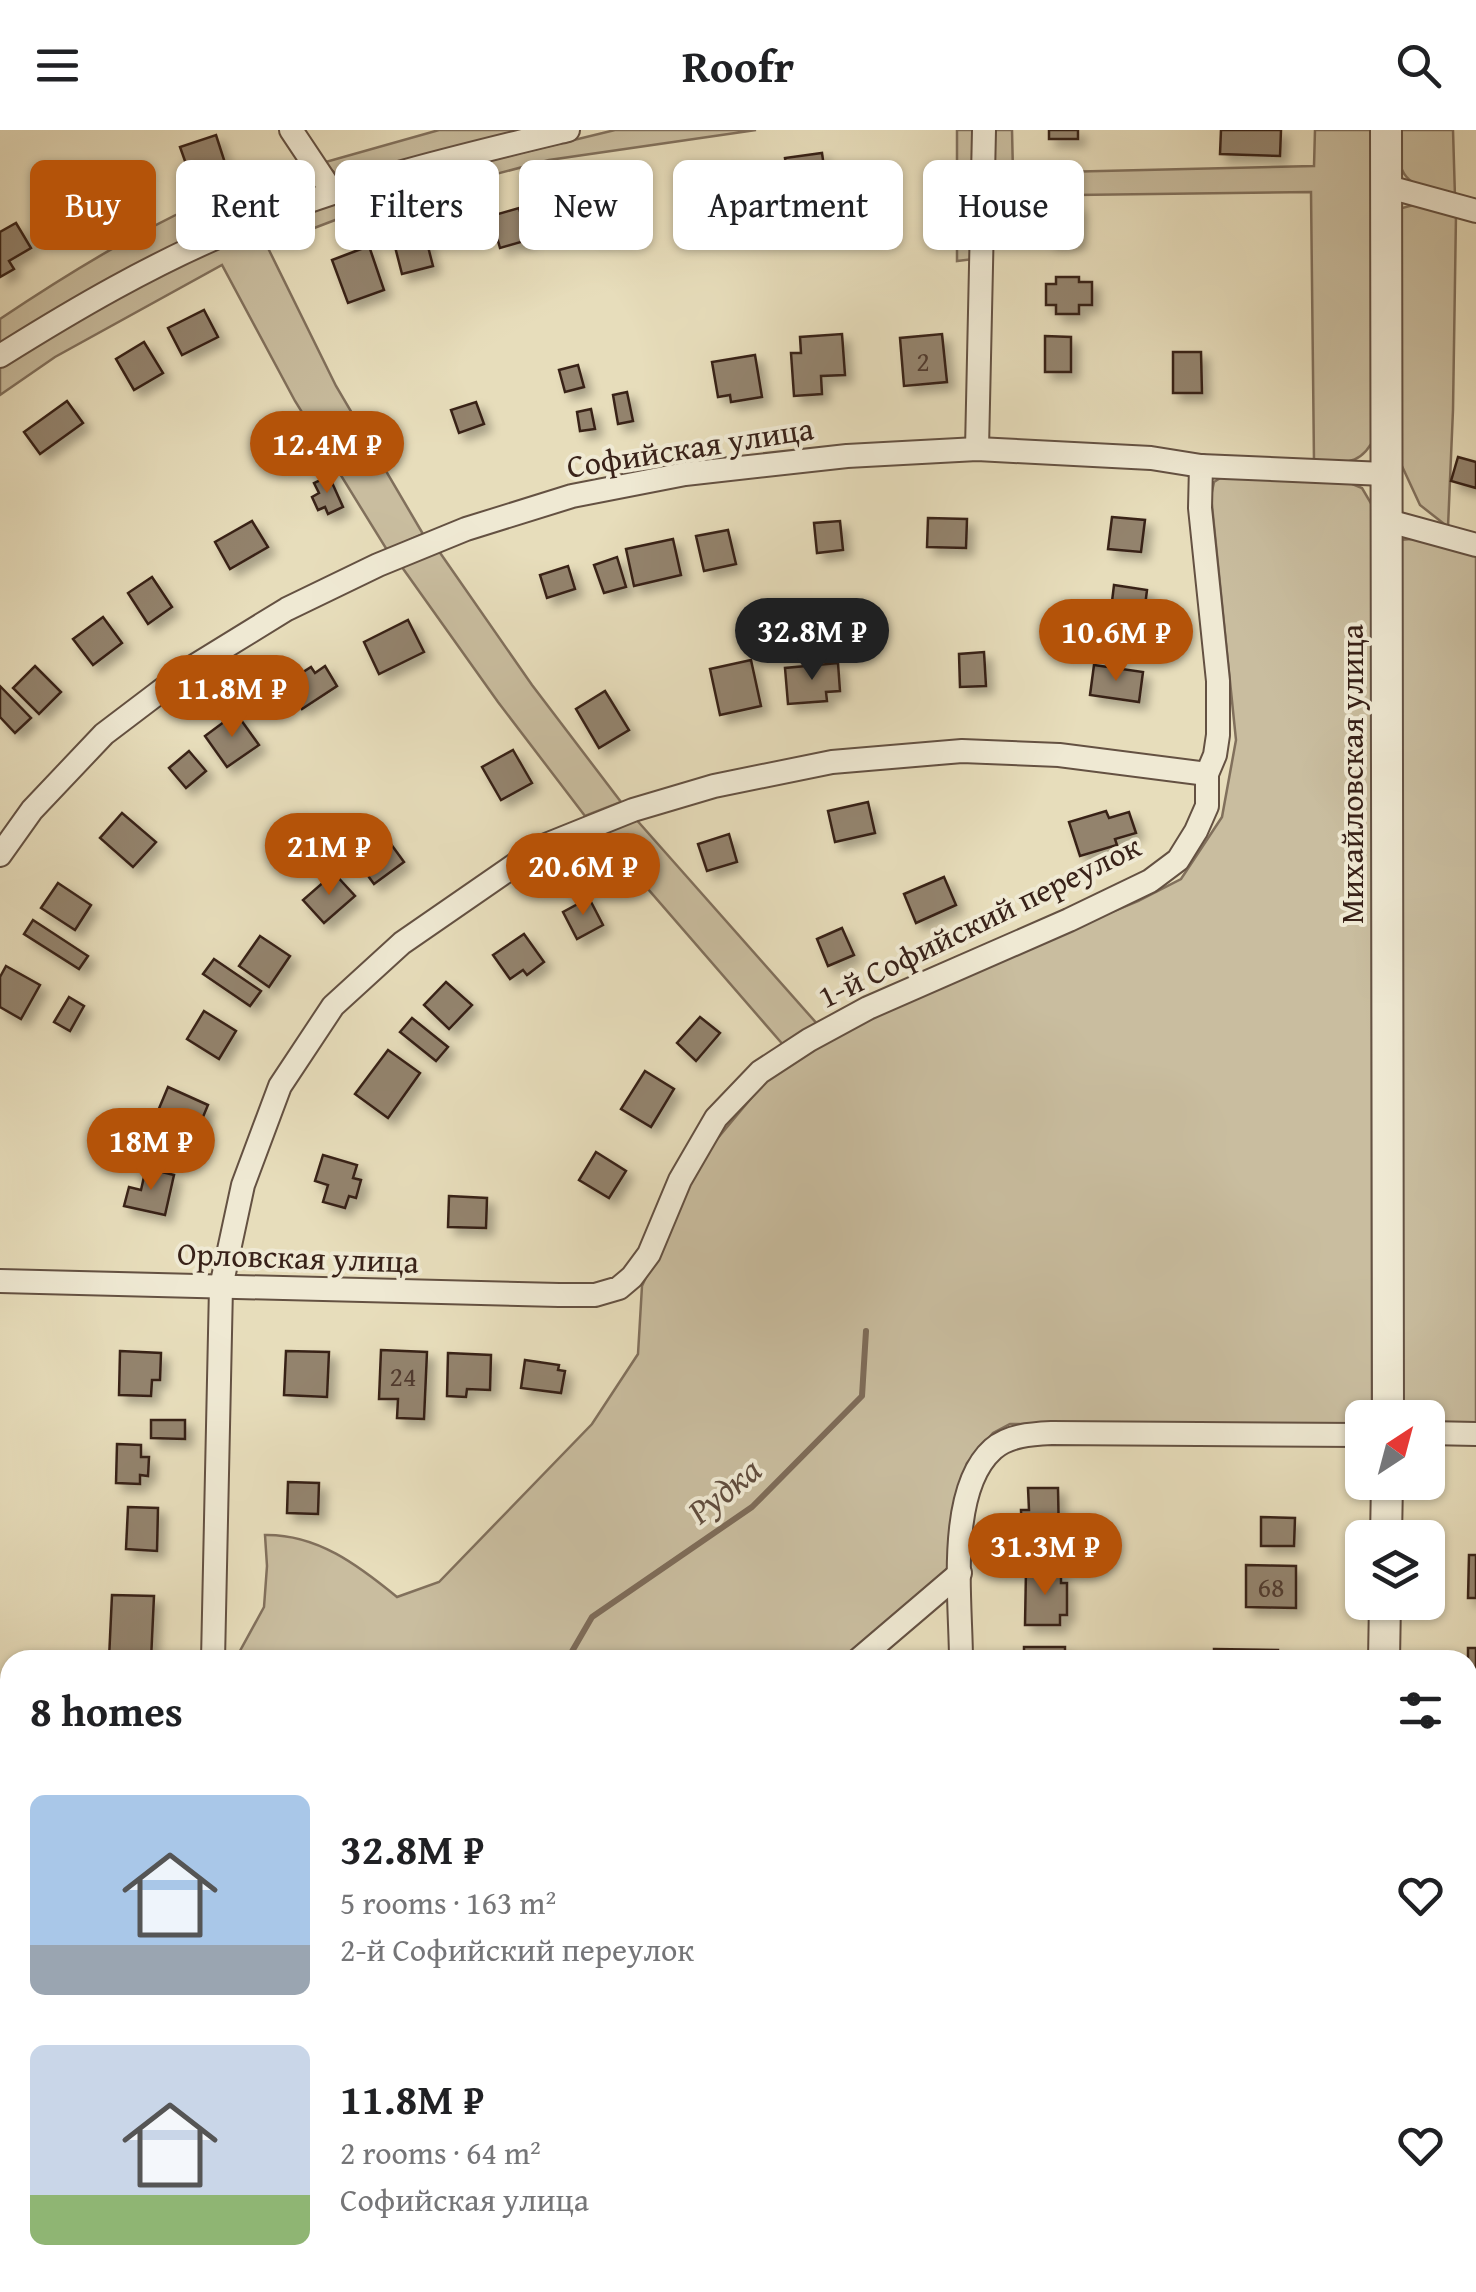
<!DOCTYPE html>
<html lang="en">
<head>
<meta charset="utf-8">
<style>
	body { margin:0; font-family:"Gentium Book Plus",serif; background:#f6f6f6; color:#202124; height:100vh; display:flex; flex-direction:column; font-size:38px; white-space:nowrap }
	* { box-sizing:border-box; margin:0 }
	p { font-size:32px; color:#757577 }
	.icon { flex:none; width:55px; height:55px; fill:none; stroke:currentColor; stroke-width:2; stroke-linecap:round; stroke-linejoin:round }
	.map { position:relative; flex:1; overflow:hidden }
	.details { position:absolute; left:0px; top:1520px; width:1478px; height:642px; display:flex; flex-direction:column; background:#fff; border-radius:30px 30px 0 0; box-shadow:0 2px 8px #0004 }
	.details>* { flex:none }
	.top-card { position:absolute; left:30px; top:30px; width:1418px; height:90px; display:flex; gap:20px }
	.needle { width:65px; rotate:36deg }
	.buttons { position:absolute; left:1345px; top:1270px; display:grid; gap:20px }
	.buttons a { display:grid; place-items:center; width:100px; height:100px; border-radius:15px; background:#fff; box-shadow:0 2px 8px #0004; font-size:50px }
	.price { position:absolute; translate:-50% -85px; padding:0 22px; border-radius:35px; background:#b45309; color:#fff; font-size:32px; line-height:65px; filter:drop-shadow(0 2px 5px #0008) }
	.price::after { content:''; position:absolute; left:50%; top:60px; width:30px; height:22px; margin-left:-15px; background:inherit; clip-path:polygon(0 0,100% 0,50% 100%) }
	.price.on { background:#222; color:#fff }
	ul { padding:0; list-style:none }
	li { display:flex; align-items:center; gap:30px; height:250px; padding:0 30px }
	li span { display:grid; place-items:center; flex:none; width:280px; height:200px; border-radius:15px; color:#555 }
	li>.icon { margin-inline-start:auto }
	span .icon { width:120px; height:120px; fill:#fffc; stroke-width:1 }
	li b { font-size:42px }
	h2 { display:flex; justify-content:space-between; align-items:center; height:120px; padding:0 30px; font-size:42px }
	.chip { padding:0 35px; border-radius:15px; background:#fff; box-shadow:0 2px 8px #0004; font-size:35px; line-height:90px }
	.chip.on { background:#b45309; color:#fff }
	header { display:flex; justify-content:space-between; align-items:center; height:130px; padding:0 30px; background:#fff; font-size:45px; font-weight:600 }
	.map>svg:first-child { display:block }
	.green { fill:#c9bd9f; stroke:#81705c; stroke-width:2.5 }
	.lines { fill:none; stroke-linecap:round; stroke-linejoin:round }
	.stream { stroke:#7e6c59; stroke-width:6 }
	.building { fill:#93836d; stroke:#392219; stroke-width:2.5; filter:url(#shadow) }
	.minor-casing { stroke:#645142; stroke-width:26 }
	.tertiary-casing { stroke:#645142; stroke-width:34 }
	.minor { stroke:#efe9d3; stroke-width:22 }
	.tertiary { stroke:#efe9d3; stroke-width:30 }
	.labels { text-anchor:middle; dominant-baseline:central; stroke-width:8; stroke-linejoin:round; paint-order:stroke }
	.number-label { font-size:28px; fill:#503a2e }
	.street-label { font-size:32px; fill:#392219; stroke:#efe9d3 }
	.water-label { font-size:35px; font-style:italic; fill:#614d3e; stroke:#efe9d3 }
</style>
</head>
<body>
<header><svg class="icon" aria-label="menu" viewBox="0 0 24 24"><path d="M4 6h16M4 12h16M4 18h16"/></svg>Roofr<svg class="icon" aria-label="search" viewBox="0 0 24 24"><circle cx="10" cy="10" r="6"/><path d="M15 15l6 6"/></svg></header>
<div class="map">
<svg width="1476" height="2162" viewBox="0 0 1476 2162">
	<defs>
		<filter id="shadow"><feDropShadow dx="7" dy="7" stdDeviation="5" flood-color="#0004"/></filter>
	</defs>
	<rect width="100%" height="100%" fill="#e7ddbb"/>
	<filter id="stains"><feTurbulence type="fractalNoise" baseFrequency=".002" numOctaves="4"/><feColorMatrix values="0 0 0 0 .2 0 0 0 0 .09 0 0 0 0 .02 0 0 0 .5 -.17"/></filter>
	<radialGradient id="worn" r=".72"><stop offset=".6" stop-color="#630" stop-opacity="0"/><stop offset="1" stop-color="#630" stop-opacity=".3"/></radialGradient>
	<g class="green">
		<path d="M439 0H533L355 47 338 45 322 33Z"/>
		<path d="M615 0H756L549 30 364 79 267 116 336 256 423 404 387 420 295 271 222 135 55 227 0 265V238L14 227 108 170 217 116 344 66Z"/>
		<path d="M957 0H978L974 129 957 131Z"/>
		<path d="M995 0H1012L1013 43 1314 36 1315 0H1376V305C1361 337 1346 332 1314 331L1311 62 994 66Z"/>
		<path d="M1397 0H1453L1455 67C1407 53 1397 54 1397 0Z"/>
		<path d="M303 35 310 62 0 218V189C94 126 193 67 303 35Z"/>
		<path d="M1421 73 1456 85 1453 280 1448 397 1420 375 1401 334 1396 93 1402 78Z"/>
		<path d="M1228 343 1345 351 1362 358 1372 375V1287L1362 1288 1359 1295 1010 1294 993 1303 967 1333 956 1378 954 1432 939 1451 844 1530H235L264 1477 267 1436 265 1405C317 1404 358 1435 397 1467L439 1452 592 1294 638 1224 642 1156 676 1081 707 1021 763 954 794 928 936 855 1138 771 1181 749 1222 687 1236 610 1211 366 1214 352Z"/>
		<path d="M1423 408 1476 422V1296L1428 1295V1288L1403 1287 1399 410Z"/>
		<path d="M436 417 532 555 621 672 585 686 498 572 399 433Z"/>
		<path d="M634 687 819 896 785 917 596 699Z"/>
		<path d="M188 2152H517L518 2162H181Z"/>
	</g>
	<g class="lines">
		<path class="stream" d="M567 1530 592 1487 752 1377 862 1266 866 1201"/>
	</g>
	<g class="building">
		<rect x="1049" y="0" width="29" height="9"/>
		<path d="M1221 0H1281L1280 26 1220 24Z"/>
		<path d="M216 5 225 33 190 45 180 17Z"/>
		<path d="M822 23 826 51 789 57 785 28Z"/>
		<path d="M737 32 743 65 697 74 690 41Z"/>
		<path d="M124 38 141 68 109 86 92 55Z"/>
		<path d="M627 55 634 98 594 105 587 62Z"/>
		<path d="M1049 75H1079L1078 112H1049Z"/>
		<path d="M519 78 528 110 500 118 491 86Z"/>
		<path d="M16 93 31 118 9 131 14 139 0 147V102Z"/>
		<path d="M424 101 433 136 402 144 393 109Z"/>
		<path d="M369 116 384 160 348 173 332 130Z"/>
		<path d="M1056 147H1079V152H1092V175H1079V184H1056V175H1046V154H1056Z"/>
		<path d="M204 180 218 207 182 225 168 198Z"/>
		<path d="M842 204 845 245 821 246 822 264 794 266 791 223H801L800 207Z"/>
		<path d="M942 204 947 252 904 256 900 208Z"/>
		<path d="M1045 206 1071 207V242H1045Z"/>
		<path d="M144 212 163 243 134 260 116 229Z"/>
		<path d="M1173 222H1201L1202 263H1173Z"/>
		<path d="M755 225 762 267 731 272 730 265 718 267 712 232Z"/>
		<path d="M578 235 584 257 565 262 559 240Z"/>
		<path d="M627 262 633 291 618 294 613 265Z"/>
		<path d="M67 271 83 293 40 324 24 302Z"/>
		<path d="M476 272 484 294 459 303 451 280Z"/>
		<path d="M591 279 595 299 580 301 577 282Z"/>
		<path d="M1458 327 1476 332V358L1451 351Z"/>
		<path d="M329 346 343 377 328 384 325 377 318 380 312 367 319 363 314 353Z"/>
		<path d="M1112 387 1145 390 1141 422 1108 419Z"/>
		<path d="M928 388 967 389 966 418 927 417Z"/>
		<path d="M252 391 268 417 230 439 215 412Z"/>
		<path d="M840 391 843 420 817 423 814 393Z"/>
		<path d="M728 400 736 434 704 441 696 406Z"/>
		<path d="M673 409 681 445 634 456 626 419Z"/>
		<path d="M617 427 626 457 604 463 594 435Z"/>
		<path d="M568 436 575 459 547 468 540 445Z"/>
		<path d="M152 447 172 477 148 494 128 463Z"/>
		<path d="M1114 455 1147 460 1142 501 1132 500 1131 507 1117 505 1118 498 1109 496Z"/>
		<path d="M103 487 122 513 93 535 73 509Z"/>
		<path d="M408 490 424 522 379 544 364 512Z"/>
		<path d="M984 522 986 556 960 557 959 524Z"/>
		<path d="M751 530 761 576 720 585 710 539Z"/>
		<path d="M838 533 840 561 826 562 827 571 788 574 785 538Z"/>
		<path d="M1094 535 1143 542 1139 572 1090 565Z"/>
		<path d="M35 536 61 562 39 584 13 558Z"/>
		<path d="M325 536 337 556 302 579 286 553 311 537 315 543Z"/>
		<path d="M0 556 31 588 15 603 0 587Z"/>
		<path d="M605 561 629 600 599 618 576 579Z"/>
		<path d="M236 583 259 615 227 637 205 606Z"/>
		<path d="M513 620 532 653 501 670 482 637Z"/>
		<path d="M189 621 206 641 186 658 169 638Z"/>
		<path d="M868 672 875 703 835 712 828 681Z"/>
		<path d="M1106 681 1109 688 1129 682 1136 703 1115 709 1117 715 1080 726 1069 692Z"/>
		<path d="M122 683 156 712 133 737 100 708Z"/>
		<path d="M729 704 737 732 707 741 698 714Z"/>
		<path d="M385 706 404 732 374 754 355 728Z"/>
		<path d="M334 743 355 766 324 793 303 770Z"/>
		<path d="M944 747 956 775 916 793 904 764Z"/>
		<path d="M58 753 91 775 75 800 41 778Z"/>
		<path d="M589 768 603 795 577 809 563 782Z"/>
		<path d="M33 790 88 826 79 839 24 804Z"/>
		<path d="M842 798 854 825 828 836 817 809Z"/>
		<path d="M524 804 544 832 527 845 523 840 510 849 493 825Z"/>
		<path d="M260 806 290 826 269 857 239 836Z"/>
		<path d="M214 829 261 861 250 876 203 844Z"/>
		<path d="M6 836 40 855 21 889 0 877V847Z"/>
		<path d="M446 852 472 875 449 899 424 875Z"/>
		<path d="M69 867 84 876 70 901 54 892Z"/>
		<path d="M204 881 236 901 219 929 187 909Z"/>
		<path d="M700 887 720 903 696 931 677 913Z"/>
		<path d="M412 888 448 917 436 931 400 902Z"/>
		<path d="M388 920 420 943 388 988 355 964Z"/>
		<path d="M645 941 674 959 651 997 621 979Z"/>
		<path d="M168 957 208 975 200 994 186 988 181 999 155 988Z"/>
		<path d="M596 1022 626 1041 609 1068 579 1050Z"/>
		<path d="M323 1025 357 1035 353 1048 361 1050 356 1068 349 1066 345 1078 323 1072 328 1055 315 1051Z"/>
		<path d="M146 1038 174 1045 165 1085 124 1076 129 1057 141 1060Z"/>
		<path d="M449 1066 487 1068 486 1098 448 1097Z"/>
		<path d="M381 1220 427 1222 424 1289 397 1288 398 1269H379Z"/>
		<path d="M120 1221 161 1223 160 1250H152L151 1266 119 1265Z"/>
		<path d="M286 1221 329 1222 327 1267 284 1265Z"/>
		<path d="M448 1223 491 1225 490 1260 467 1259 466 1267 447 1266Z"/>
		<path d="M525 1230 559 1235 558 1240 565 1241 561 1263 521 1258Z"/>
		<path d="M151 1290H185V1309L151 1308Z"/>
		<path d="M117 1314 141 1315V1327H149L148 1346 140 1345V1354L116 1353Z"/>
		<path d="M288 1352 319 1353 318 1384 287 1383Z"/>
		<path d="M1028 1358H1058L1059 1410 1022 1411 1021 1380H1029Z"/>
		<path d="M128 1377 158 1378 157 1421 126 1419Z"/>
		<path d="M1261 1387 1295 1388 1294 1416H1261Z"/>
		<path d="M1469 1425H1476V1468H1468Z"/>
		<path d="M1246 1435 1296 1436V1478L1246 1477Z"/>
		<path d="M1026 1440 1061 1441V1453H1067V1485H1060V1495H1025Z"/>
		<path d="M112 1465 154 1466 151 1530 109 1529Z"/>
		<rect x="1024" y="1517" width="41" height="13"/>
		<rect x="1468" y="1518" width="8" height="35"/>
		<path d="M1214 1519 1278 1520V1530H1214Z"/>
		<path d="M1475 1588 1476 1635H1468V1606L1475 1607Z"/>
		<rect x="1469" y="1659" width="7" height="49"/>
		<path d="M1468 1739H1476V1776L1468 1775Z"/>
		<path d="M1468 1817 1476 1818V1860H1468Z"/>
		<rect x="1468" y="1918" width="8" height="36"/>
		<rect x="1468" y="1975" width="8" height="49"/>
		<path d="M1468 2083 1476 2084V2118H1468Z"/>
		<path d="M656 2152H696L692 2162H656L653 2161Z"/>
	</g>
	<g class="lines">
		<defs>
			<g id="minor">
				<path d="M291 0 333 63"/>
				<path d="M1385 56 1476 81"/>
				<path d="M0 226C75 179 152 134 234 100 341 54 456 27 568 0"/>
				<path d="M977 319 984 0"/>
				<path d="M1385 390 1476 415"/>
				<path d="M0 725 32 680 104 604 191 538 287 479 378 435 466 399 572 366 685 344 847 326 977 319 1151 328 1201 336 1384 344"/>
				<path d="M0 1151 559 1165H595L619 1158 632 1147 649 1124 680 1050 716 988 760 942 809 910 868 878 1069 790 1150 751 1178 730 1196 701 1207 676V644L1215 625 1218 605V551L1200 378 1201 336"/>
				<path d="M1428 1303 1476 1304"/>
				<path d="M213 1530 221 1157 243 1055 280 956 333 876 402 813 541 717 633 680 714 656 832 632 962 621 1059 625 1207 644"/>
				<path d="M858 1530 960 1443"/>
				<path d="M961 1530C961 1472 946 1361 993 1319 1009 1305 1032 1304 1052 1303L1362 1305"/>
				<path d="M0 1936H10"/>
				<path d="M535 2152 536 2162"/>
				<path d="M1023 2152 1058 2162"/>
			</g>
			<g id="tertiary">
				<path d="M1386 0 1388 1288"/>
				<path d="M1386 1408 1387 1352"/>
				<path d="M1384 1530 1385 1472"/>
				<path d="M1373 2162V2152"/>
			</g>
		</defs>
		<use href="#minor" class="minor-casing"/>
		<use href="#tertiary" class="tertiary-casing"/>
		<use href="#minor" class="minor"/>
		<use href="#tertiary" class="tertiary"/>
	</g>
	<g class="labels">
		<g class="number-label">
			<text x="923" y="230">2</text>
			<text x="403" y="1245">24</text>
			<text x="1271" y="1456">68</text>
		</g>
		<g class="street-label">
			<text transform="translate(690 317) rotate(-9)">Софийская улица</text>
			<text transform="translate(1351 644) rotate(-90)">Михайловская улица</text>
			<text transform="translate(979 791) rotate(-26)">1-й Софийский переулок</text>
			<text transform="translate(298 1127) rotate(2)">Орловская улица</text>
		</g>
		<g class="water-label">
			<text transform="translate(724 1360) rotate(-39)">Рудка</text>
		</g>
	</g>
	<rect width="100%" height="100%" filter="url(#stains)"/>
	<rect width="100%" height="100%" fill="url(#worn)"/>
</svg>
<div class="buttons">
<a><svg class="needle" viewBox="-14 -14 28 28"><path d="M0-13l5 13h-10z" fill="#e53935"/><path d="M0 13l5-13h-10z" fill="#757577"/></svg></a>
<a><svg class="icon" aria-label="layers" viewBox="0 0 24 24"><path d="M12 4l9 5-9 5-9-5zM3 14l9 5 9-5"/></svg></a>
</div>
<b class="price" style="left:327px;top:366px">12.4M ₽</b>
<b class="price on" style="left:812px;top:553px">32.8M ₽</b>
<b class="price" style="left:1116px;top:554px">10.6M ₽</b>
<b class="price" style="left:232px;top:610px">11.8M ₽</b>
<b class="price" style="left:329px;top:768px">21M ₽</b>
<b class="price" style="left:583px;top:788px">20.6M ₽</b>
<b class="price" style="left:151px;top:1063px">18M ₽</b>
<b class="price" style="left:1045px;top:1468px">31.3M ₽</b>
<div class="top-card">
<a class="chip on">Buy</a>
<a class="chip">Rent</a>
<a class="chip">Filters</a>
<a class="chip">New</a>
<a class="chip">Apartment</a>
<a class="chip">House</a>
</div>
<section class="details">
<h2>8 homes<svg class="icon" aria-label="filters" viewBox="0 0 24 24"><path d="M4 7h16M4 17h16"/><circle cx="9" cy="7" r="2"/><circle cx="15" cy="17" r="2"/></svg></h2>
<ul>
<li><span style="background:linear-gradient(#a9c7e8 75%,#9aa5b1 0)"><svg class="icon" aria-label="home" viewBox="0 0 24 24"><path d="M3 11l9-7 9 7M6 9v11h12V9"/></svg></span><div><b>32.8M ₽</b><p>5 rooms · 163 m²</p><p>2-й Софийский переулок</p></div><svg class="icon" aria-label="heart" viewBox="0 0 24 24"><path d="M12 20l-8-8c-3-5 5-10 8-4 3-6 11-1 8 4z"/></svg></li>
<li><span style="background:linear-gradient(#c9d6e8 75%,#8fb573 0)"><svg class="icon" aria-label="home" viewBox="0 0 24 24"><path d="M3 11l9-7 9 7M6 9v11h12V9"/></svg></span><div><b>11.8M ₽</b><p>2 rooms · 64 m²</p><p>Софийская улица</p></div><svg class="icon" aria-label="heart" viewBox="0 0 24 24"><path d="M12 20l-8-8c-3-5 5-10 8-4 3-6 11-1 8 4z"/></svg></li>
</ul>
</section>
</div>
</body>
</html>
